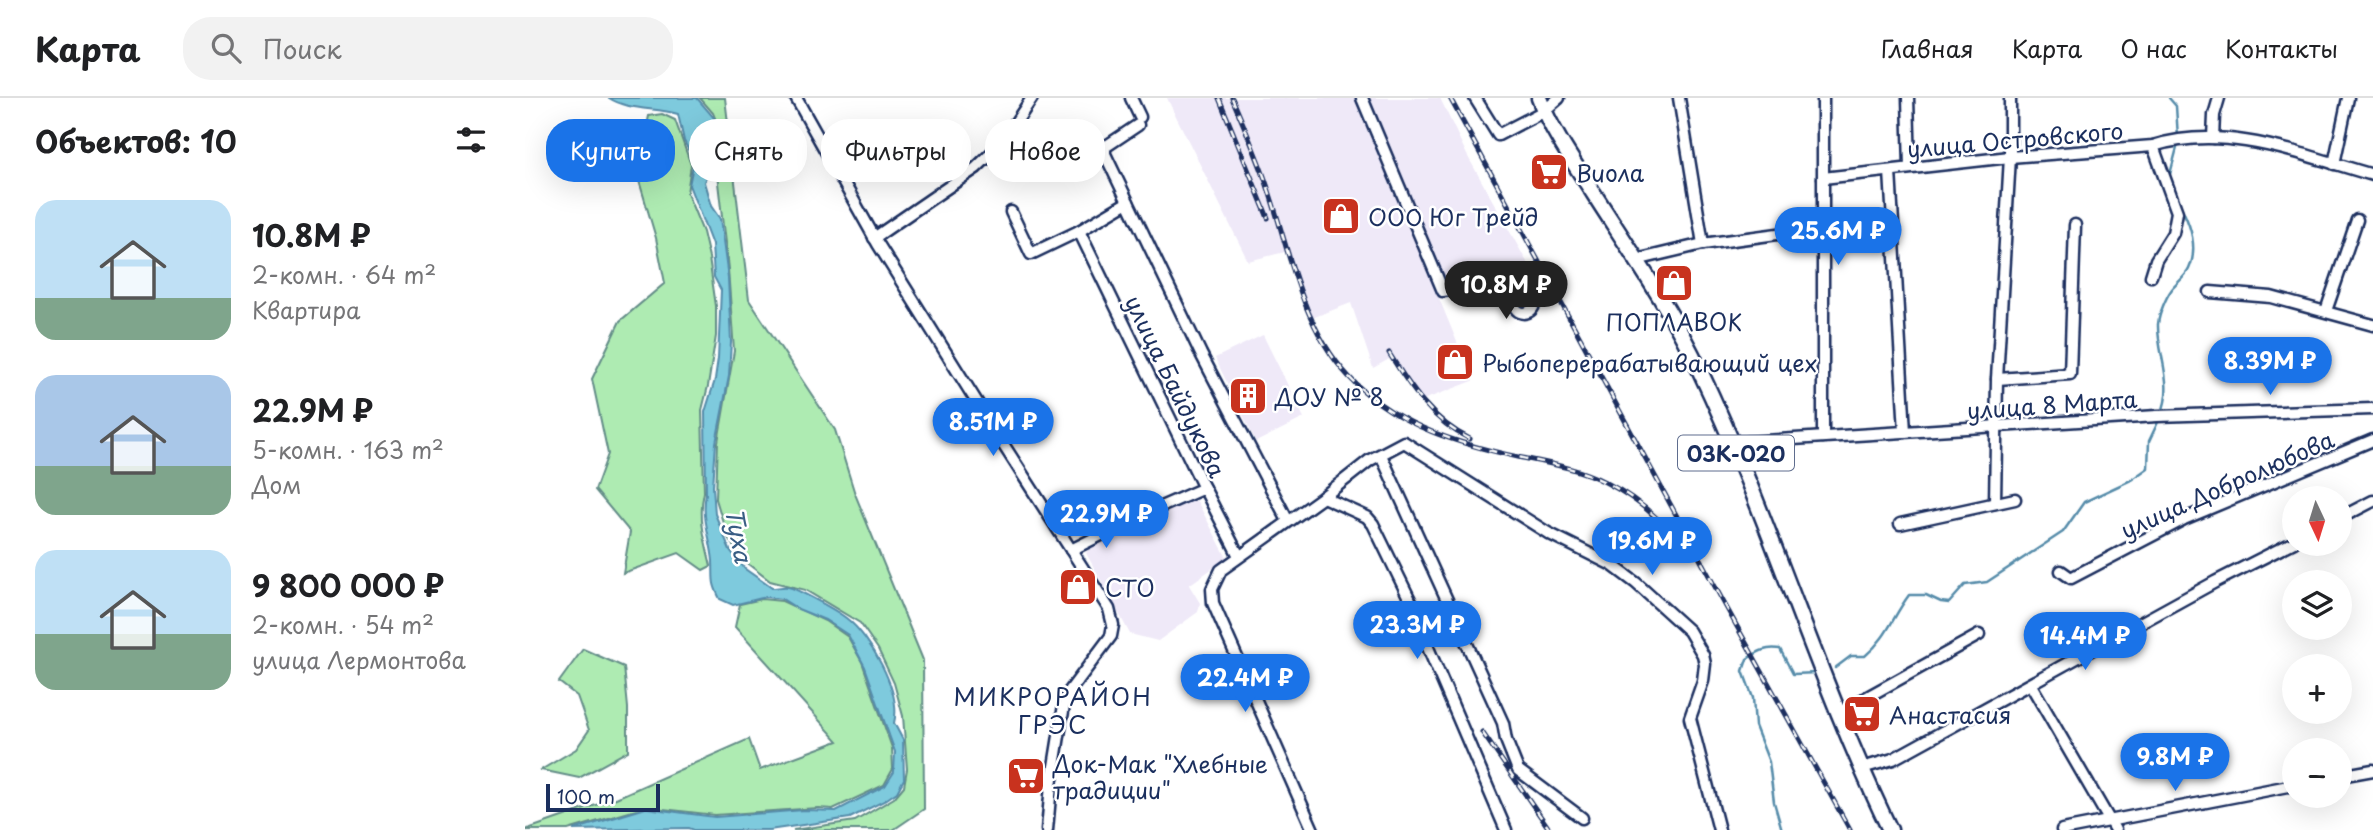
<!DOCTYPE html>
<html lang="ru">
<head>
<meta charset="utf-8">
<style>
	body { margin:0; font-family:"Playpen Sans",sans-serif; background:#f2f2f2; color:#202124; height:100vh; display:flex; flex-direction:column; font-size:26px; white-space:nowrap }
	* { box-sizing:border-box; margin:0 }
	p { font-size:23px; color:#757577 }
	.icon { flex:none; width:38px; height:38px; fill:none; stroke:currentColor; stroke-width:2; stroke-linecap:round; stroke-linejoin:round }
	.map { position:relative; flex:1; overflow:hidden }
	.sheet { display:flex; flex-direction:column; background:#fff; width:525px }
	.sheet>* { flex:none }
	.hud { position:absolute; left:21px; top:21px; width:665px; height:63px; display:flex; gap:14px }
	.needle { width:46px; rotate:176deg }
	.controls { position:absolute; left:1757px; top:388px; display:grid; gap:14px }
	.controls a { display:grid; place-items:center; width:70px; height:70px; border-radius:50%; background:#fff; box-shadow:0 7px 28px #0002; font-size:35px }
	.scale { position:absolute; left:21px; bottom:18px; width:114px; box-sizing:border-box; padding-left:7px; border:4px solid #1b2f5e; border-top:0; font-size:19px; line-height:24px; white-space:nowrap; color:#1b2f5e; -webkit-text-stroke:5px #fff; paint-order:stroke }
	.price { position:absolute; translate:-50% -60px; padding:0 16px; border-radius:24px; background:#1a73e8; color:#fff; font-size:23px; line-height:46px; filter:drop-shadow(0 2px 4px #0008) }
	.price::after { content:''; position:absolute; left:50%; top:42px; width:21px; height:16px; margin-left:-10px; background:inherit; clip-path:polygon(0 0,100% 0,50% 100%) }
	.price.current { background:#222; color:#fff }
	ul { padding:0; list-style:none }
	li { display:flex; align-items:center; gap:21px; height:175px; padding:0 35px }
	li span { display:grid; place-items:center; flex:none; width:196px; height:140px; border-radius:21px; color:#555 }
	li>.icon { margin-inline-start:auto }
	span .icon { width:84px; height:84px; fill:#fffc; stroke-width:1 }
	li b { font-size:30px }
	h2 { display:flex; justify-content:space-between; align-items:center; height:84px; padding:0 35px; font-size:30px }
	.tag { padding:0 24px; border-radius:28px; background:#fff; box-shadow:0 7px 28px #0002; font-size:24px; line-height:63px }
	.tag.current { background:#1a73e8; color:#fff }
	header { display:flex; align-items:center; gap:42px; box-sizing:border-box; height:98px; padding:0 35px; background:#fff; border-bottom:2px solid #e0e0e0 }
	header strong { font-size:33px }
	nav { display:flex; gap:38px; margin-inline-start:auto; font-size:24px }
	.search { width:490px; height:63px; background:#f2f2f2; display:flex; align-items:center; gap:18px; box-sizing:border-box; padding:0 24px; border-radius:28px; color:#757577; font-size:26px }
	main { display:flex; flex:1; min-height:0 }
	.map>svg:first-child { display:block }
	.built { fill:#efe9f8 }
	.green { fill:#aeebb2; stroke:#648d88; stroke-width:2 }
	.water { fill:#7ecadd; stroke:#568caa; stroke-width:2 }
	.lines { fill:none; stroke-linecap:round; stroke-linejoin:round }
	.stream { stroke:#568caa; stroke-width:2.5 }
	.minor-casing { stroke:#1b2f5e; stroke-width:15 }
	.primary-casing { stroke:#1b2f5e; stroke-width:19 }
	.minor { stroke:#fff; stroke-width:10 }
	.primary { stroke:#fff; stroke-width:14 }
	.rail-casing { stroke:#1b2f5e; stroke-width:5 }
	.rail { stroke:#fff; stroke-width:2.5; stroke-dasharray:8; stroke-linecap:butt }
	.labels { text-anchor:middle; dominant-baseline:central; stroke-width:5; stroke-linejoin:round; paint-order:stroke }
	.shield { fill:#fff; stroke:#5f6d8e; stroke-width:2 }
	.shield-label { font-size:21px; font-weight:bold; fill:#1b2f5e }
	.street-label { font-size:23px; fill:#1b2f5e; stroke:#fff }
	.poi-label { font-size:23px; fill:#1b2f5e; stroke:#fff; text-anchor:start }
	.water-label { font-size:24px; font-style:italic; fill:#395e84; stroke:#fff }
	.neighbourhood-label { font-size:24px; letter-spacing:2px; fill:#1b2f5e; stroke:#fff }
</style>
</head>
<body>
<header>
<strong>Карта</strong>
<div class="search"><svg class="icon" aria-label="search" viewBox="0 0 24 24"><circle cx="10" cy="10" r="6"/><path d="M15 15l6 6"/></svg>Поиск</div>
<nav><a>Главная</a><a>Карта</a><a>О нас</a><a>Контакты</a></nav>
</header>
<main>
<section class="sheet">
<h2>Объектов: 10<svg class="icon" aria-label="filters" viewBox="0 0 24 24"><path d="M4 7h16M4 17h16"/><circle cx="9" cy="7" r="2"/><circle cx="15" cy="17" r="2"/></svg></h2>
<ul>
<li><span style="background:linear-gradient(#bfe0f5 70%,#7fa58c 0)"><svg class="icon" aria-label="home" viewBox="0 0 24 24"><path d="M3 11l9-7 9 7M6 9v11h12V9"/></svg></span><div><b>10.8M ₽</b><p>2-комн. · 64 m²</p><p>Квартира</p></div></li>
<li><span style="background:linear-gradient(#a9c7e8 65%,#7fa58c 0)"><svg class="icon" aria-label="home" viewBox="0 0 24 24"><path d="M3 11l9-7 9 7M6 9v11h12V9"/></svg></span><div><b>22.9M ₽</b><p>5-комн. · 163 m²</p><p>Дом</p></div></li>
<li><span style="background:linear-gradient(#bfe0f5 60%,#7fa58c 0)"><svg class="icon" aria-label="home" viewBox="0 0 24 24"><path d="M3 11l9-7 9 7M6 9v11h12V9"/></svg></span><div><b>9 800 000 ₽</b><p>2-комн. · 54 m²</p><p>улица Лермонтова</p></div></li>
</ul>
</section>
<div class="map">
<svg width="1848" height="732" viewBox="0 0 1848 732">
	<rect width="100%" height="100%" fill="#fff"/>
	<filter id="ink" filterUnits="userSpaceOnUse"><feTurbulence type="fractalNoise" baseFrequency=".0143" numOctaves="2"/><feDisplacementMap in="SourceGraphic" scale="14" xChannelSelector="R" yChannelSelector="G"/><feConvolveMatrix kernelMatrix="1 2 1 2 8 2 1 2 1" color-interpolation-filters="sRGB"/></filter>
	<g filter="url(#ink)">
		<g class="built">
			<path d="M642 0H915L942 57 1003 166 1004 182 985 192 976 183 909 188 948 283 898 302 868 259 848 270 826 205 787 220 760 154 723 163Z"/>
			<path d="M738 237 779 320 731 344 690 260Z"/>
			<path d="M657 403H672L702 460 664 487 675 505 673 514 633 543 605 536 561 455 568 446 613 423 615 426Z"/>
		</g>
		<g class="green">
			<path d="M175 0H200L224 202 310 332 330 396 398 562 399 711 368 732H268L330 723 369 700 379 688 382 671 378 618 369 585 353 551 335 525 280 492 245 483 218 462 202 438 191 401 192 369 193 344 209 253 203 171 191 67 192 25 188 15Z"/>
			<path d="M137 16 150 22 166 67 162 95 178 134 184 160 191 208V238L183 288 177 312 179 394C173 419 180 443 186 468L178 472 154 455 98 475 105 434 70 392 83 356 67 281 95 223 140 185 131 140 112 76 124 18Z"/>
			<path d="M237 501 257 503 300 523 323 539 337 564 367 650 368 671 359 687 308 711 293 710 190 717 121 709 43 732H0L91 700 224 641 235 672 313 643 210 529 215 506Z"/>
			<path d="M58 551 99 569 103 610V653L54 680 16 672 51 651 64 632 52 598 34 584Z"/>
		</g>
		<path class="water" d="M84 0H172L190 21V56L179 84 186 108 195 121 203 180 206 244 204 278 191 345 188 388 190 416 205 452 220 471 247 490C252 490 258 488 263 489 273 491 312 513 321 520 345 538 377 594 369 625L378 642 379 681 372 694 359 703 325 720 244 732H169L164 730 48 732 121 710 190 719 279 712 311 713 360 688 369 674 370 654 340 569 323 537 300 522 273 511 257 501 241 499 208 507 195 501C186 483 189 482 188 463 186 440 176 420 181 396L180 314 190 282 193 261 196 192 189 179 187 147 164 87 169 63 159 43 153 16C130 9 104 13 84 0Z"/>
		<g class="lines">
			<g class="stream">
				<path d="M1644 0 1651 8 1653 40"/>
				<path d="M1644 80 1653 46"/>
				<path d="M1636 316C1650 286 1632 256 1633 226 1634 216 1641 199 1647 191 1652 185 1661 178 1664 171 1675 147 1663 120 1651 100"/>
				<path d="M1310 570 1326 558H1340C1362 540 1367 520 1384 497H1401L1416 504 1424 505 1440 487 1462 484 1538 434 1559 404 1606 382 1623 370 1624 343 1634 322"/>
				<path d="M1257 732 1249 704 1244 664 1230 628 1228 600 1218 573 1222 561C1234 553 1241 549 1255 551L1268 576 1292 575"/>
			</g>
			<defs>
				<g id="minor">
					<path d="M271 0 353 146 478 346 584 511 588 527 586 538 544 594 539 607 526 687 522 732"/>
					<path d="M606 0 615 19"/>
					<path d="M837 0 918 193 966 186 991 199"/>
					<path d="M950 0 973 37 1019 13 1034 0"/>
					<path d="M1154 0 1178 146"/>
					<path d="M1298 0V339"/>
					<path d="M1383 0 1385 69"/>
					<path d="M613 27 580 49V56L676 256 763 423"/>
					<path d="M1688 40 1689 17 1694 0"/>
					<path d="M1809 66 1823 0"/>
					<path d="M1365 73 1380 334"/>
					<path d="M1298 80 1485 59 1628 48C1701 25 1777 57 1848 77"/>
					<path d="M486 114 506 156 554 133 603 104"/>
					<path d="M554 133 677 386 714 458"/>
					<path d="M349 140 451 70 477 45 507 0"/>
					<path d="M1111 162 1178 146 1297 130"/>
					<path d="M1626 178 1631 162 1648 135 1652 114 1628 48"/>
					<path d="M1685 194 1746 199 1848 227"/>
					<circle cx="999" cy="205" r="10"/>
					<path d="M1801 213 1832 122"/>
					<path d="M1472 281 1545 276 1550 127"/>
					<path d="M1208 348 1223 344 1632 318 1848 311"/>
					<path d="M856 357 978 625 981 642 993 672 1057 720"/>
					<path d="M798 399 842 419 848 426 888 508 904 552 981 732"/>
					<path d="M1470 405 1472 281 1485 59V0"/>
					<path d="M615 418 679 390"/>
					<path d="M1815 420 1848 403"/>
					<path d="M1375 426 1490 401"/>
					<path d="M546 452 602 424"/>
					<path d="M1536 473 1546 480 1659 421 1848 342"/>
					<path d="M1506 587 1590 732"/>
					<path d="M1315 614 1454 537"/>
					<path d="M1337 670 1368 661 1690 484 1769 444"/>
					<path d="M1815 678 1848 672"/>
					<path d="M788 732 688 505 687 491 696 472 798 399 845 362 879 344 1023 435 1087 467 1111 485 1164 533 1178 557 1180 566 1178 583 1165 620 1194 732"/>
					<path d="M1537 732 1769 687"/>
				</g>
				<path id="primary" d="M1014 0C1027 34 1049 65 1069 96 1106 154 1146 211 1175 273 1246 422 1293 583 1365 732"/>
			</defs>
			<use href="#minor" class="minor-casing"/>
			<use href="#primary" class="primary-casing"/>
			<use href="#minor" class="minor"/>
			<use href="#primary" class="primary"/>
			<defs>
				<g id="rail">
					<path d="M694 0 743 120"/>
					<path d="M707 0C719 28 731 55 741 84 765 152 776 234 831 286 876 329 934 346 993 359 1022 365 1053 370 1080 384 1114 401 1141 426 1164 455"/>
					<path d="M925 0 1200 507 1325 732"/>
					<path d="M864 255C885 289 907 323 945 341"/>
					<path d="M957 634 1025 732"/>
				</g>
			</defs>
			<use href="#rail" class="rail-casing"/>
			<use href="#rail" class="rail"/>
		</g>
	</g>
	<defs>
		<symbol id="supermarket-square" viewBox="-11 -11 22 22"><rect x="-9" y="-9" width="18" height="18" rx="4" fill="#c8321e" stroke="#fff"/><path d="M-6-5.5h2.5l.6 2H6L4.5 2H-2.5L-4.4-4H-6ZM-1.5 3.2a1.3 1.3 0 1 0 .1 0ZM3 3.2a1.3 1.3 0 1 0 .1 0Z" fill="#fff"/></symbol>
		<symbol id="shop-square" viewBox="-11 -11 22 22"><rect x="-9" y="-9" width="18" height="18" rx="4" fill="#c8321e" stroke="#fff"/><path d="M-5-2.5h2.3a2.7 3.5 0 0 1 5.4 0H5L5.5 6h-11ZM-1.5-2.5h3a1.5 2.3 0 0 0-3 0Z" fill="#fff"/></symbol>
		<symbol id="building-square" viewBox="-11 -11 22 22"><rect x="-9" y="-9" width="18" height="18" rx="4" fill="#c8321e" stroke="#fff"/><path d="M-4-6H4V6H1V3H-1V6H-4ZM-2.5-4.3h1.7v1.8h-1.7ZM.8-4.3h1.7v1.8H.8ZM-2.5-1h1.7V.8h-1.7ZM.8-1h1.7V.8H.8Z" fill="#fff"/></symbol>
	</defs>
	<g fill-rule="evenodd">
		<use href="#supermarket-square" x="1002" y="52" width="44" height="44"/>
		<use href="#shop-square" x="794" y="96" width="44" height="44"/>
		<use href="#shop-square" x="1127" y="163" width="44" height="44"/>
		<use href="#shop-square" x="908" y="242" width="44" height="44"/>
		<use href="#building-square" x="701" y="276" width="44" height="44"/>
		<use href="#shop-square" x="531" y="467" width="44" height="44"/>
		<use href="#supermarket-square" x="1315" y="594" width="44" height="44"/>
		<use href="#supermarket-square" x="479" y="656" width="44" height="44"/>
	</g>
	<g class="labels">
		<rect class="shield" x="1153" y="337.5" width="116" height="35" rx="5"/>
		<g class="shield-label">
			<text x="1211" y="355">03К-020</text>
		</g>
		<g class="street-label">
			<text transform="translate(1490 41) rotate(-5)">улица Островского</text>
			<text transform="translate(651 288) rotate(64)">улица Байдукова</text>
			<text transform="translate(1527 306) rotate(-4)">улица 8 Марта</text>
			<text transform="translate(1702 386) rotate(-24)">улица Добролюбова</text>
		</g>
		<g class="poi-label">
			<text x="1051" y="74">Виола</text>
			<text x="843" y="118">ООО Юг Трейд</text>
			<text x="1149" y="223" text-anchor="middle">ПОПЛАВОК</text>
			<text x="957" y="264">Рыбоперерабатывающий цех</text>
			<text x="750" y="298">ДОУ № 8</text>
			<text x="580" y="489">СТО</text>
			<text x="1364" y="616">Анастасия</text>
			<text x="528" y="665">Док-Мак "Хлебные<tspan x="528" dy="26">традиции"</tspan></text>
		</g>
		<g class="water-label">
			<text transform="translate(215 437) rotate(80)">Туха</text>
		</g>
		<g class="neighbourhood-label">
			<text x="528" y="598">МИКРОРАЙОН<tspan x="528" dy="28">ГРЭС</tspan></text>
		</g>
	</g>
</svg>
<div class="controls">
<a><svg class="needle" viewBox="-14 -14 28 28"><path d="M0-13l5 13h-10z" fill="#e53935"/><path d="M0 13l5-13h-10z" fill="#757577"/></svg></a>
<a><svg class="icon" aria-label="layers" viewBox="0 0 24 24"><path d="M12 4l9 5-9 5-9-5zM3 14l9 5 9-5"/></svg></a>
<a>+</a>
<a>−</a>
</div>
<div class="scale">100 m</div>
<b class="price" style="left:1313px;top:169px">25.6M ₽</b>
<b class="price current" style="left:981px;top:223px">10.8M ₽</b>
<b class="price" style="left:1745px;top:299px">8.39M ₽</b>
<b class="price" style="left:468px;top:360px">8.51M ₽</b>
<b class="price" style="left:581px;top:452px">22.9M ₽</b>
<b class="price" style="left:1127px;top:479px">19.6M ₽</b>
<b class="price" style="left:892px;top:563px">23.3M ₽</b>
<b class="price" style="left:1560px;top:574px">14.4M ₽</b>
<b class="price" style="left:720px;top:616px">22.4M ₽</b>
<b class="price" style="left:1650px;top:695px">9.8M ₽</b>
<div class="hud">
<a class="tag current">Купить</a>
<a class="tag">Снять</a>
<a class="tag">Фильтры</a>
<a class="tag">Новое</a>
</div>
</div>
</main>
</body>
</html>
